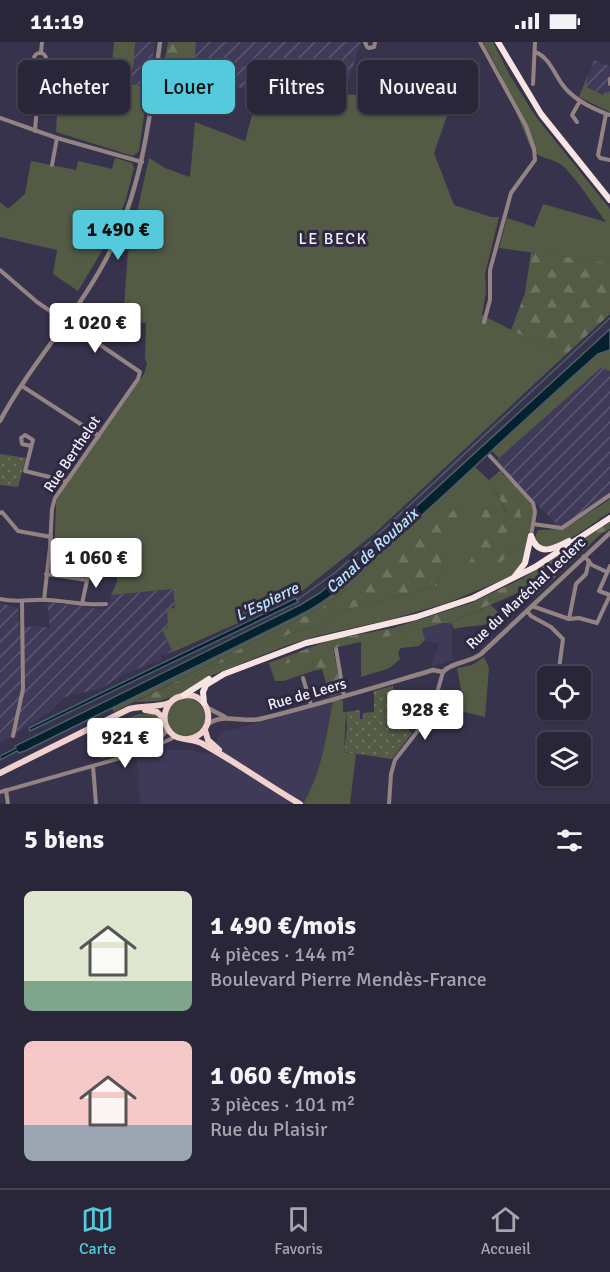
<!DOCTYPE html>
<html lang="fr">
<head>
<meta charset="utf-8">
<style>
	body { margin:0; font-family:Signika,sans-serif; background:#363244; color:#f1f3f6; height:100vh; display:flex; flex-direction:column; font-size:22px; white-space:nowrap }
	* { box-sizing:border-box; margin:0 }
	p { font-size:20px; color:#a5a5ae }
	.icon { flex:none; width:33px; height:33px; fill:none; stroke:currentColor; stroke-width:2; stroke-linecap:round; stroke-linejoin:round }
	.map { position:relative; height:762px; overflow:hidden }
	.sheet { display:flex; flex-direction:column; background:#2a2639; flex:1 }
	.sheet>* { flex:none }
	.top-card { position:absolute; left:18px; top:18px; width:574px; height:54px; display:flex; gap:12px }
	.controls { position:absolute; left:537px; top:624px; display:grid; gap:12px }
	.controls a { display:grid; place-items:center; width:54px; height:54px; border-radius:9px; background:#2a2639; box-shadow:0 2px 4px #0004,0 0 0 2px #464353; font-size:30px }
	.price { position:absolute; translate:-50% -51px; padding:0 14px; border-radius:6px; background:#fff; color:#222; font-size:20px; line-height:39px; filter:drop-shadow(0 2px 3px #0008) }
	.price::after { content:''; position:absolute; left:50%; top:36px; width:18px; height:14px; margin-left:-9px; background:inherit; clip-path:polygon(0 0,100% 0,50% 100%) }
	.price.current { background:#54cadc; color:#111 }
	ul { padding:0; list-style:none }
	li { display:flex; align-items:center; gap:18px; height:150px; padding:0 24px }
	li span { display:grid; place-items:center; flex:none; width:168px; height:120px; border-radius:9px; color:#555 }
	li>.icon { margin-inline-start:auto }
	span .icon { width:72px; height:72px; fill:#fffc; stroke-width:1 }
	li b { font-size:26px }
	h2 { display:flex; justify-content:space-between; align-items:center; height:72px; padding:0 24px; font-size:26px }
	.tag { padding:0 21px; border-radius:9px; background:#2a2639; box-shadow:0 2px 4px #0004,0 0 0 2px #464353; font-size:21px; line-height:54px }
	.tag.current { background:#54cadc; color:#111 }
	.status { display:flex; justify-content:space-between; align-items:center; height:42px; padding:0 30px; background:#2a2639; direction:ltr }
	.status svg { height:16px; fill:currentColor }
	.tab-bar { display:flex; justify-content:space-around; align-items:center; height:84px; border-top:2px solid #464353; background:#2a2639; font-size:16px; color:#a5a5ae }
	.tab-bar a { display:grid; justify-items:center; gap:3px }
	.tab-bar .current { color:#54cadc }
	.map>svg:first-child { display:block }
	.built { fill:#403a59 }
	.industrial { fill:url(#industrial-furrows) }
	.grass { fill:#535b45 }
	.forest { fill:url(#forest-firs) }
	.garden { fill:url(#garden-dots) }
	.water { fill:#05212e; stroke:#4c606c; stroke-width:1.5 }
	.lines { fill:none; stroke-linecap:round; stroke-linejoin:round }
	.stream { stroke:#4c606c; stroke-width:1.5 }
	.minor { stroke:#938483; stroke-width:4 }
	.tertiary { stroke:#938483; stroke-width:4.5 }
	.primary { stroke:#f0d1ce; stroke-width:6 }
	.trunk { stroke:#f8e4e2; stroke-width:6 }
	.labels { text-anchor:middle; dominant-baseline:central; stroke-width:6; stroke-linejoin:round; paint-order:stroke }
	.street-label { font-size:15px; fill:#f3f2fe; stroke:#2e2941 }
	.neighbourhood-label { font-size:16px; letter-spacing:1.5px; fill:#f3f2fe; stroke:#2e2941 }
	.water-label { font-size:16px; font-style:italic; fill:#bae6ff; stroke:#2e2941 }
</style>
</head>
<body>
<div class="status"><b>11:19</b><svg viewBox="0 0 49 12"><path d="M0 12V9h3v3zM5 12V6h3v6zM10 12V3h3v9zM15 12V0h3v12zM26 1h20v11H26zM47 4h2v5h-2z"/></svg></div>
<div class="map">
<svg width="610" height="762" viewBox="0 0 610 762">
	<defs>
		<pattern id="industrial-furrows" width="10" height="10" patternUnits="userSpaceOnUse" patternTransform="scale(1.5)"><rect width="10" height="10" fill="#403a59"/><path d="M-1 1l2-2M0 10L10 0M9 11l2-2" fill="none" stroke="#5c5772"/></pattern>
		<pattern id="forest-firs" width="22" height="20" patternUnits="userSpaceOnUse" patternTransform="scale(1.5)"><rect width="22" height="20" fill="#535b45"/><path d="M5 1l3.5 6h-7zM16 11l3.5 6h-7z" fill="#6c7361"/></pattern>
		<pattern id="garden-dots" width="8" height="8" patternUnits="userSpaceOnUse" patternTransform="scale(1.5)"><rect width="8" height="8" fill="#535b45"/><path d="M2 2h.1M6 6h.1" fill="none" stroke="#6c7361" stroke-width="1.8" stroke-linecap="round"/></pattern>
	</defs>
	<rect width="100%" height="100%" fill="#38334c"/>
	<g class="built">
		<path d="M442 581H452V618L433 624 431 622 439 602 425 598 422 587Z"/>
		<path d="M333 659 322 719 312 747 303 762H140L137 714 170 708H190L211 712 218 695 224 690Z"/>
	</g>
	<g class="industrial">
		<path d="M135 0H155L148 45 129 43 134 20Z"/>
		<path d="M196 0H361L344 52 253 47 193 41Z"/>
		<path d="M594 18 610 24V51L605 50 604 53 585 45Z"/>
		<path d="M602 324 610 329V451L560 486 496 419Z"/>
		<path d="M173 547 175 567 168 585 162 588 173 610 161 613V618L124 632 102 646 64 655 48 671 0 701V561L18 566 19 586 38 584 50 586 47 560 106 568 111 553Z"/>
	</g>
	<g class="grass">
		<path d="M114 0H135L134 20 129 42 148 45 139 109 133 114 56 90 60 19 112 23Z"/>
		<path d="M483 0H493L509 32 536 75 610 167V221L499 206 507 176 534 185 543 162 606 180C593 163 581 143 566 127 555 115 542 119 531 107L501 33Z"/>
		<path d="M588 32 586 45 603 53 605 50 610 51V70L579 55Z"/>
		<path d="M253 47 392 55 448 71 434 111 454 163 491 175H499L485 232 486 250 482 273 553 309 561 317 374 492 292 557 173 610 162 588 168 585 167 567 175 566 173 547 111 553 117 540V531L86 526 83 534 59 531 54 526 56 461 59 452 144 332 147 322 145 316 146 281 126 280 123 277 128 210 149 116 165 126 190 135 195 80 245 99 252 73Z"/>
		<path d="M115 116 132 121 134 126 125 160 112 192 78 249 53 232 57 208 0 195V160L8 167 25 152 31 119 76 128 78 119 112 127Z"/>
		<path d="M610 308V329L602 325 499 416 492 409 598 312Z"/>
		<path d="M475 425 489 438 508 473 485 466 506 515C525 488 522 492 519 460L526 456 531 462 533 470 525 517 514 533 447 561 392 577 317 594 288 603 210 634 190 648 160 659 186 643 200 630 290 592 323 582 338 570 437 544 460 463 434 485 427 477 351 544 323 565 114 670 112 666 300 573 340 547Z"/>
		<path d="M610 457V470C594 480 564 505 546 505 540 505 537 501 534 497L538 488 564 487Z"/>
		<path d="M491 563 503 576C490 585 469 583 454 587L452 582 449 581Z"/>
		<path d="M422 587 425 598 419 604 401 606 398 611 400 617 390 626 361 635V599Z"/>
		<path d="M307 614 313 629 284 639H275L271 627Z"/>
		<path d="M484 615 489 626 485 675 460 669 461 648 457 626 472 623Z"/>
		<circle cx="186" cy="675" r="19"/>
		<path d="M343 658V670H346L344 710 356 712 350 762H303C322 730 326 695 333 659Z"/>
		<path d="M139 672H153L157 674 163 688 150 702 101 717 94 691 122 678Z"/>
	</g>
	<g class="forest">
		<path d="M168 0H196L193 41 161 39Z"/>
		<path d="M531 210 610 221V272L561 317 553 309 511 288 525 251Z"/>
		<path d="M500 429 526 456 519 460 522 482 520 495 506 515 498 523 466 535 484 466 508 472 489 438Z"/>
		<path d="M461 462 437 544 338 570 323 582 290 592 200 630 186 643 160 659 135 660 323 565 351 544 426 476 434 484Z"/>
		<path d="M610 480V487L602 491 534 555 524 548 449 581H442L422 587 333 606 342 651 330 655 322 627 313 629 306 615 271 627 269 621 330 598 393 586 471 561 523 536Z"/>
	</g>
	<g class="garden">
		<path d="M0 412 26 416 18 445 0 443Z"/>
		<path d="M393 644 392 677 401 680 412 691 392 717 344 710 347 685 346 670 360 668V677H363V671L374 670V649Z"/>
	</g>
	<g class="water">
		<path d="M610 287V308L598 312C534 368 473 427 410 484 375 515 342 552 300 573L25 709 19 711 17 709 0 718V714L16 706 15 704 300 563 320 551 359 517Z"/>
		<path d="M296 556 298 560 30 689 29 686Z"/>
	</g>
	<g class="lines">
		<path class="stream" d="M297 558 336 530 383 488 610 276"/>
		<g class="minor">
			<path d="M365 0 367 5 369 6 374 5 375 0"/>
			<path d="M480 0 526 84 534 107 535 118 511 151 490 228V258L484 280"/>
			<path d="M41 10 42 0"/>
			<path d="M535 10C549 15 554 31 562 42 573 58 593 67 610 73"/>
			<circle cx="40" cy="17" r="6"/>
			<path d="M610 37V42"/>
			<path d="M533 42 535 0"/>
			<path d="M606 72 598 113 600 116 610 118"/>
			<path d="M0 76 57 96 142 120"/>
			<path d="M577 80 572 73 580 59"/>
			<path d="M35 89 40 23"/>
			<path d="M52 123 57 96"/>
			<path d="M0 228 37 260 140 330 138 337 55 456 52 467 50 505 44 558"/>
			<path d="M22 344 99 394"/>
			<path d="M31 404 22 402 21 396 25 393 33 398 25 429 66 439"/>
			<path d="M490 414 533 461 535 470 531 494"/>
			<path d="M0 471 2 470 18 489 51 495"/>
			<path d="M533 482 562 486 610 453"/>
			<path d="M584 514 592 523 607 530"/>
			<path d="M610 524 599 549 610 553"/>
			<path d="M46 532 87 538"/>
			<path d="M0 557C16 561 32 557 48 558 68 559 87 564 106 562"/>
			<path d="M82 562 89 529"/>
			<path d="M532 564 569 577 576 542 586 532 589 519"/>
			<path d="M527 569 531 574 551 585 563 597 558 634"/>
			<path d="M569 577 579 576 597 581 610 553"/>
			<path d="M336 607 344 654"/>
			<path d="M303 636 311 663"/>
			<path d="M13 694 23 647 22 559"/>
			<path d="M153 703 165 691 167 686"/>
			<path d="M93 724 96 762"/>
			<path d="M6 748 8 762"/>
			<path d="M0 750 142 710 175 695"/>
			<path d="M389 762 391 732 395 718 431 672 443 630"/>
		</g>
		<g class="tertiary">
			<path d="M0 379C30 323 75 275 105 219 142 150 150 76 160 0"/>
			<path d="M206 665 225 675"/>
			<path d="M207 683C221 670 243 681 260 677 318 663 376 645 433 628L443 630C452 620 469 621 481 612L610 491"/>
		</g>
		<g class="primary">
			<path d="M145 668 157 670 164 677"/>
			<path d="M205 688 208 698 219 708"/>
			<path d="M188 697C220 692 211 647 182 654 166 657 159 677 170 690 178 700 192 695 203 702 236 720 267 743 300 762"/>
			<path d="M0 731 129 667C143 663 156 666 169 661"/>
		</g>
		<g class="trunk">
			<path d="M498 0 541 72 610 158"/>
			<path d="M531 494C538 515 554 507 569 499"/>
			<path d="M515 534 525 521 531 494"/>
			<path d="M184 653 209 637"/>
			<path d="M204 661 203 650 206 643 224 632 306 601 416 575 473 556 535 525 610 476"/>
		</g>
	</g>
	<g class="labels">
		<g class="street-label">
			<text transform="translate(72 412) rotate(-56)">Rue Berthelot</text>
			<text transform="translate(526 551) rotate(-43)">Rue du Maréchal Leclerc</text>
			<text transform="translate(307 652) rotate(-16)">Rue de Leers</text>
		</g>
		<g class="neighbourhood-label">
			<text x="333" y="197">LE BECK</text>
		</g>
		<g class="water-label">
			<text transform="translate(372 509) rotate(-42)">Canal de Roubaix</text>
			<text transform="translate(267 560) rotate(-26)">L'Espierre</text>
		</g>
	</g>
</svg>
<div class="controls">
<a><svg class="icon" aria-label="locate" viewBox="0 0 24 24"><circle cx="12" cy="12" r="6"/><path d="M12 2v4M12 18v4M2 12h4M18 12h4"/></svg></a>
<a><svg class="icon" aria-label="layers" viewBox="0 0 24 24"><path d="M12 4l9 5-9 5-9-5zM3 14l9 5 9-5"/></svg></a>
</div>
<b class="price current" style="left:118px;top:219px">1 490 €</b>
<b class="price" style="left:95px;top:312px">1 020 €</b>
<b class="price" style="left:96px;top:547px">1 060 €</b>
<b class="price" style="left:425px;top:699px">928 €</b>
<b class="price" style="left:125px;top:727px">921 €</b>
<div class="top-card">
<a class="tag">Acheter</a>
<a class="tag current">Louer</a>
<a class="tag">Filtres</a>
<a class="tag">Nouveau</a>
</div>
</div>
<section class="sheet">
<h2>5 biens<svg class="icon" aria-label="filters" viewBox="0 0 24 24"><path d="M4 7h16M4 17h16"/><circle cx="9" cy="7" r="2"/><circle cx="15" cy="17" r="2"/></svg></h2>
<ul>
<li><span style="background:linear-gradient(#dfe7d0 75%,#7fa58c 0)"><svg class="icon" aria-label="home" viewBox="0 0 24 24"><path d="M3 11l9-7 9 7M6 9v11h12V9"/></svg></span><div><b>1 490 €/mois</b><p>4 pièces · 144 m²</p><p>Boulevard Pierre Mendès-France</p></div></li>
<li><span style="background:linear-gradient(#f6c9c9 70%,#9aa5b1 0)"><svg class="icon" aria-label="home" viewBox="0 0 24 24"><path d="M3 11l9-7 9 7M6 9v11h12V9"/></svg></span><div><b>1 060 €/mois</b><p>3 pièces · 101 m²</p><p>Rue du Plaisir</p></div></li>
</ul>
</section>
<nav class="tab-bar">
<a class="current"><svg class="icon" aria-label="map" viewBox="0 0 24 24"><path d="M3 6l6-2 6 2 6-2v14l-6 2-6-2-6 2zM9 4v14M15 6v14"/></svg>Carte</a>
<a><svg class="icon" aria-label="saved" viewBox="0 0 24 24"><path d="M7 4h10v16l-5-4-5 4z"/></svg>Favoris</a>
<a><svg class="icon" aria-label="home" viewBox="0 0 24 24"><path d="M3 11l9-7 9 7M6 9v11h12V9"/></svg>Accueil</a>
</nav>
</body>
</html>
